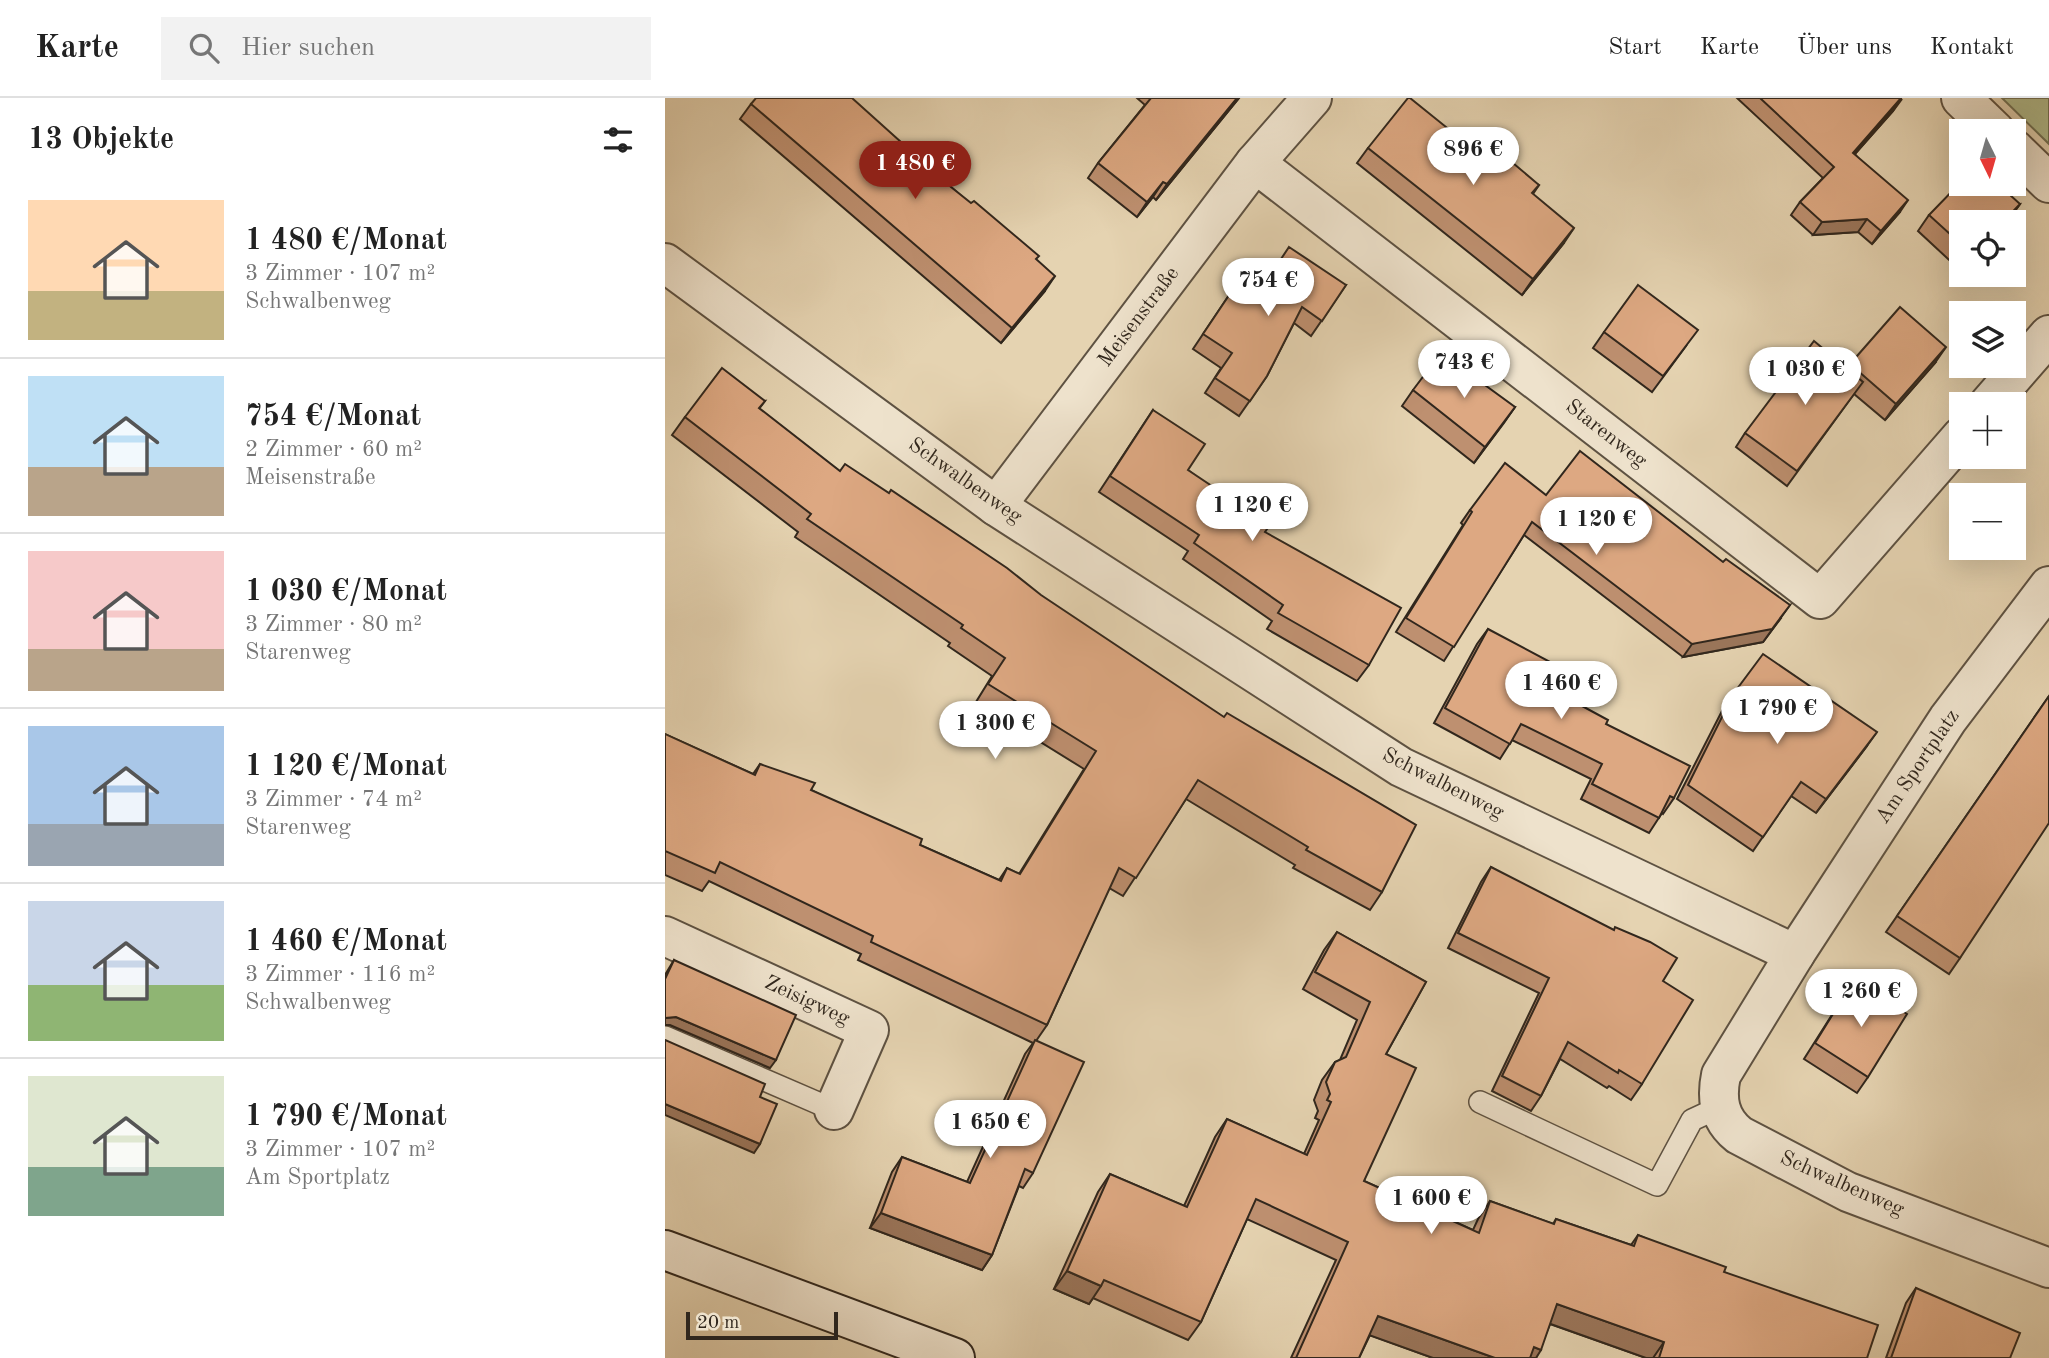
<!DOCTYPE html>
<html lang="de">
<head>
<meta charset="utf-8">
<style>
	body { margin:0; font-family:"Old Standard TT",serif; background:#f2f2f2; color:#222; height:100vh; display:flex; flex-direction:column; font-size:26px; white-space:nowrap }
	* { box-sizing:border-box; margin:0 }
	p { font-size:23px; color:#767676 }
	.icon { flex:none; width:38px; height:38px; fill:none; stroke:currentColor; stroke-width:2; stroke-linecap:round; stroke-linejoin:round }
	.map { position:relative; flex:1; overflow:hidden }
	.drawer { display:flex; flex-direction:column; background:#fff; width:665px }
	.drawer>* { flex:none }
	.needle { width:46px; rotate:175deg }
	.controls { position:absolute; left:1284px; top:21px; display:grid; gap:14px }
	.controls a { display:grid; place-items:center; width:77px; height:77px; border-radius:0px; background:#fff; box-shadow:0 7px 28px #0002; font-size:35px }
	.scale { position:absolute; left:21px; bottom:18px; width:152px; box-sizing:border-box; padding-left:7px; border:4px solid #31271d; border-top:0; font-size:19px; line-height:24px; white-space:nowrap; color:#31271d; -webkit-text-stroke:5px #eee2cc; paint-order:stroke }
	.price { position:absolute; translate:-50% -60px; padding:0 16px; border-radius:24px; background:#fff; color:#222; font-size:23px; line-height:46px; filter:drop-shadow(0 2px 4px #0008) }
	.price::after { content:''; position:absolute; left:50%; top:42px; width:21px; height:16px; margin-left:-10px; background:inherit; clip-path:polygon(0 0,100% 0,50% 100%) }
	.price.selected { background:#8f2418; color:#fff }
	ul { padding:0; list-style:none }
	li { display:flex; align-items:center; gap:21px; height:175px; padding:0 28px }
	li+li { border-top:2px solid #e0e0e0 }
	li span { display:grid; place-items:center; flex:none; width:196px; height:140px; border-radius:0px; color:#555 }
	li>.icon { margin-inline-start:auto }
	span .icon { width:84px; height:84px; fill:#fffc; stroke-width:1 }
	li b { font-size:30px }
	h2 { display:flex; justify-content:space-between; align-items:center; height:84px; padding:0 28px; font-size:30px }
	header { display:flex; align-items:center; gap:42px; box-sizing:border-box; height:98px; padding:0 35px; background:#fff; border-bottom:2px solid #e0e0e0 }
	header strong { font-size:33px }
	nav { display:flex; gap:38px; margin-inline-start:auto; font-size:24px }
	.search { width:490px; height:63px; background:#f2f2f2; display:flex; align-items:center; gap:18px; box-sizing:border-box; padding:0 24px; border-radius:0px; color:#767676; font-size:26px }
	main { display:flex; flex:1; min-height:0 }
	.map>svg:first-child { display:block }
	.green { fill:#b1bd8e; stroke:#717256; stroke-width:2 }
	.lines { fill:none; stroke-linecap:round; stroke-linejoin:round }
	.service-casing { stroke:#5e5242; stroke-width:24 }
	.minor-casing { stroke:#5e5242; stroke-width:42 }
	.secondary-casing { stroke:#31271d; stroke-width:42 }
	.service { stroke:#eee2cc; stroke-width:21 }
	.minor { stroke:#eee2cc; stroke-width:38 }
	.secondary { stroke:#eee2cc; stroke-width:38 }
	.wall { fill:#be9070; stroke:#31271d; stroke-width:2 }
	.shaded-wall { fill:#9b765b; stroke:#31271d; stroke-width:2 }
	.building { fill:#dda882; stroke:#31271d; stroke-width:2 }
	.labels { text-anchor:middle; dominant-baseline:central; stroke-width:6; stroke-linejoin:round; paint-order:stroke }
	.street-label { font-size:21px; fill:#31271d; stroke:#eee2cc }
</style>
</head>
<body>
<header>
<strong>Karte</strong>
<div class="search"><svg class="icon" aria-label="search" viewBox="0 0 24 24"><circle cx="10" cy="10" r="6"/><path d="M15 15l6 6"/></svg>Hier suchen</div>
<nav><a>Start</a><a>Karte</a><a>Über uns</a><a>Kontakt</a></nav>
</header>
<main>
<section class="drawer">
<h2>13 Objekte<svg class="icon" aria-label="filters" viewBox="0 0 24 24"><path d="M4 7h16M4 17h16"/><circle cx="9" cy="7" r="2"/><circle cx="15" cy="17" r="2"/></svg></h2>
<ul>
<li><span style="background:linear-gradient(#ffd9b3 65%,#c2b280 0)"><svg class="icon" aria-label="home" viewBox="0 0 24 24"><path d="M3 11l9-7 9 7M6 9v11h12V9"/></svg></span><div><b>1 480 €/Monat</b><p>3 Zimmer · 107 m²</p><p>Schwalbenweg</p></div></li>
<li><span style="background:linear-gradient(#bfe0f5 65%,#b9a48a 0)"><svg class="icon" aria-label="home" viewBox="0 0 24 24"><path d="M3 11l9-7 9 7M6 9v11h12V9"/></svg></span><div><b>754 €/Monat</b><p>2 Zimmer · 60 m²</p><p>Meisenstraße</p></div></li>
<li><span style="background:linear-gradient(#f6c9c9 70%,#b9a48a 0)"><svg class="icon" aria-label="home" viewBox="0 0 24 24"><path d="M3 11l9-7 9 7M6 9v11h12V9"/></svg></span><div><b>1 030 €/Monat</b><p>3 Zimmer · 80 m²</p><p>Starenweg</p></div></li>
<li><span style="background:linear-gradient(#a9c7e8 70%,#9aa5b1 0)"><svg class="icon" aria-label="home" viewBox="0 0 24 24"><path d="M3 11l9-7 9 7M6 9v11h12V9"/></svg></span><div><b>1 120 €/Monat</b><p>3 Zimmer · 74 m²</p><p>Starenweg</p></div></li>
<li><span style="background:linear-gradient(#c9d6e8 60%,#8fb573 0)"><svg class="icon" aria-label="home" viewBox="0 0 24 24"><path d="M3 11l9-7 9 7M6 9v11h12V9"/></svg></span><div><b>1 460 €/Monat</b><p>3 Zimmer · 116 m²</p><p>Schwalbenweg</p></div></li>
<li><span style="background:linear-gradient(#dfe7d0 65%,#7fa58c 0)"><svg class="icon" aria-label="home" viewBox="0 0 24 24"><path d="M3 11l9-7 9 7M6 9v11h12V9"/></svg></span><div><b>1 790 €/Monat</b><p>3 Zimmer · 107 m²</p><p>Am Sportplatz</p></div></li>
</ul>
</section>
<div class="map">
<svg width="1384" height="1260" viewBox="0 0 1384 1260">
	<rect width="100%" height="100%" fill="#e5d3b1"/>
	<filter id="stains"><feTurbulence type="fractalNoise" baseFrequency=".00286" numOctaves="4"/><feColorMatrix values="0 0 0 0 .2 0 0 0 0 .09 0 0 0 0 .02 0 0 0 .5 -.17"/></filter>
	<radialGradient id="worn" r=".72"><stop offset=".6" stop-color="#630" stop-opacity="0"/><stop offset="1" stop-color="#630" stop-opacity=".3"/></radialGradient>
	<path class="green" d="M1337 0H1384V46Z"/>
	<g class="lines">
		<defs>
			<g id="service">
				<path d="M0 939 169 1012"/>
				<path d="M815 1004 992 1087 1027 1022 1055 1009"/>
			</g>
			<g id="minor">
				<path d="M1296 0 1330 33"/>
				<path d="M1349 51 1384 85"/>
				<path d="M590 65 1155 501 1297 338"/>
				<path d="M0 165 331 408 736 669 1130 856"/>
				<path d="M1324 306 1384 237"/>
				<path d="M331 408 590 65 647 0"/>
				<path d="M1384 488 1283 621 1130 856 1056 977C1051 1001 1054 1021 1074 1037L1183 1094 1384 1170"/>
				<path d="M0 838 204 932 169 1012"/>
			</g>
			<path id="secondary" d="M0 1152 290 1260"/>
		</defs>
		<use href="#service" class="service-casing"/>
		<use href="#minor" class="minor-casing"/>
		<use href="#secondary" class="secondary-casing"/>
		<use href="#service" class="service"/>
		<use href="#minor" class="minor"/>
		<use href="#secondary" class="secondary"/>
	</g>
	<g class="wall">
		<path d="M472 0H574L491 102 488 99 472 119 423 80 433 65 480 7Z"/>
		<path d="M1072 0H1236L1228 13 1190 56 1235 114 1207 146 1193 134 1148 137 1126 117 1135 104 1158 80Z"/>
		<path d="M86 6 286 89 371 162 380 193 336 245 75 21Z"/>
		<path d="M703 50H807L874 87 868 96 899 145 857 197 692 65Z"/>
		<path d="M1355 106 1342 124H1297L1296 173 1253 133 1264 117Z"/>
		<path d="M583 169 602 182 681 187 646 238 629 225 602 278 574 318 540 295 556 270 528 251Z"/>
		<path d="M939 234 1021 248 987 294 928 250Z"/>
		<path d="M1270 265 1220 322 1189 296 1122 388 1071 349 1080 335 1182 270 1185 266Z"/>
		<path d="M748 292 850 309 809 365 737 308Z"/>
		<path d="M100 303 94 311 717 794 705 812 628 770 630 767 521 701 458 798 444 790 382 927 371 943 368 1075 358 1090 354 1088 327 1157 317 1172 205 1130 227 1074 237 1059 302 1084 360 956 368 945 193 862 196 856 44 783 37 793 0 777V636L88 676 95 666 255 747 334 782 342 770 354 776 419 671 311 604 327 578 283 548 285 545 130 439 133 434 7 337 20 319Z"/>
		<path d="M488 312 523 372 600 434 704 567 692 583 602 531 607 523 518 461 523 453 434 394Z"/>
		<path d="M881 397 1058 464 1116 520 1098 544 1018 559 859 437 779 563 731 534 798 427 796 425 805 412Z"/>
		<path d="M823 531 906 602 941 626 1009 700 998 716 997 715 984 735 916 701 926 681 847 642 835 661 769 625 812 546Z"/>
		<path d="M1069 595 1202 648 1151 715 1126 698 1088 753 1012 701 1059 609Z"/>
		<path d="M1384 598 1295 860 1284 876 1221 834Z"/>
		<path d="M826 769 998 883 977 986 966 1002 944 988 942 990 895 961 876 998 866 1013 827 993 874 895 783 850 816 784Z"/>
		<path d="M672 834 761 884 721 956 699 1083 808 1132 813 1121 825 1103 888 1126 891 1121 966 1147 973 1137 1059 1174 1202 1260H981L885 1226 871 1260H768L705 1237 694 1260H626L671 1162 582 1121 536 1224 523 1242 428 1200 424 1206 389 1191 433 1094 445 1076 519 1108 550 1039 562 1021 639 1056 654 1022 650 1020 653 1013 649 1002 657 982 670 964 675 962 692 922 638 891 659 852Z"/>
		<path d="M9 862 105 970 5 927H0V877Z"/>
		<path d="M1189 882 1203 979 1192 995 1139 961Z"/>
		<path d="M1251 1190 1345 1260H1221L1241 1205Z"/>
	</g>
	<g class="shaded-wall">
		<path d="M572 0H574L491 102 502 86Z"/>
		<path d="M1237 1 1228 13 1179 68 1188 55Z"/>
		<path d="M498 84 488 99 472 119 482 104Z"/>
		<path d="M1243 102 1235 114 1207 146 1216 133Z"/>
		<path d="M1355 106 1342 124H1338Z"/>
		<path d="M1202 121 1193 134 1148 137 1157 124Z"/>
		<path d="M909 130 899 145 857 197 868 181Z"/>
		<path d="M390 178 380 193 336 245 347 230Z"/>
		<path d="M1281 249 1270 265 1220 322 1231 306Z"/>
		<path d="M850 309 839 325 809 365 820 349Z"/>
		<path d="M1125 507 1098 544 1018 559 1027 546Z"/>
		<path d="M1212 634 1202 648 1151 715 1161 701Z"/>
		<path d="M11 919 111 962 105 970 5 927H0V920Z"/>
		<path d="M0 1006 95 1046 89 1055 0 1017Z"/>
		<path d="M216 1115 327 1157 317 1172 205 1130Z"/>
		<path d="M402 1173 436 1188 424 1206 389 1191Z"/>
		<path d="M892 1206 999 1244 988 1260H981L880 1224Z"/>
		<path d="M713 1218 830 1260H768L701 1236Z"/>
		<path d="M869 1249 876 1252 871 1260H861Z"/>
	</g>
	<g class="building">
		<path d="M91 0H187L286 89 306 105 309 103 374 158 371 161 390 178 347 230 86 6Z"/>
		<path d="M486 0H572L502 86 498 84 482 104 433 65Z"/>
		<path d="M743 0H745L807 50 817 39 874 87 867 95 909 130 868 181 703 50Z"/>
		<path d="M1095 0H1236L1188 55 1243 102 1216 133 1202 121 1157 124 1135 104 1169 69Z"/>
		<path d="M1297 83V86H1333L1355 106 1338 124H1297V147L1264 117Z"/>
		<path d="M624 149 681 187 657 223 637 209 602 278 585 303 550 280 567 255 538 236 583 169 602 182Z"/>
		<path d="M973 187 1033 232 998 278 939 234Z"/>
		<path d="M1235 209 1281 249 1231 306 1185 266Z"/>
		<path d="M1149 243 1198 284 1132 373 1080 335Z"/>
		<path d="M776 255 850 309 820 349 748 292Z"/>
		<path d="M57 270 100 303 94 310 175 373 180 366 224 395 226 392 342 470 376 497 559 619 562 615 751 727 717 794 641 752 643 749 533 682 471 780 454 770 382 927 206 844 208 838 55 764 50 775 0 753V636L90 677 95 666 150 685 146 692 257 741 255 747 336 783 342 770 355 776 431 653 323 586 340 560 296 530 298 527 142 421 146 416 20 319Z"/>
		<path d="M488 312 540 346 523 372 605 427 600 434 736 510 704 567 613 515 618 507 529 445 534 437 445 378Z"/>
		<path d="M915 353 1058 464 1061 461 1125 507 1107 531 1027 546 867 424 789 549 741 520 807 414 805 412 840 365 881 397Z"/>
		<path d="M823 531 917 581 906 602 943 622 941 626 1025 668 1009 700 1005 698 994 720 927 686 937 666 856 626 845 646 780 610Z"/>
		<path d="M1098 556 1212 634 1161 701 1136 684 1098 739 1023 687 1069 595Z"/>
		<path d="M1384 598V725L1295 860 1232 818Z"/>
		<path d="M826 769 949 832 950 829 985 844 1012 860 998 883 1028 902 977 986 954 972 953 975 903 944 876 998 837 978 884 880 793 835Z"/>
		<path d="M672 834 761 884 721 956 751 970 699 1083 814 1135 825 1103 889 1126 891 1121 969 1148 973 1137 1061 1169 1059 1174 1213 1227 1202 1260H994L999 1244 892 1206 876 1252 869 1249 865 1260H830L713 1218 694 1260H631L683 1144 591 1101 536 1224 439 1182 436 1188 402 1173 445 1076 522 1109 562 1021 642 1057 666 1004 662 1002 665 996 661 984 670 964 681 959 705 904 650 874Z"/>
		<path d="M9 862 131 917 111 962 11 919 0 920V881Z"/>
		<path d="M1189 882 1242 916 1203 979 1150 945Z"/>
		<path d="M0 942 100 986 95 999 112 1006 95 1046 0 1006Z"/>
		<path d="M370 942 419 964 368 1075 360 1071 327 1157 216 1115 237 1059 305 1085Z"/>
		<path d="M1251 1190 1355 1235 1345 1260H1226Z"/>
	</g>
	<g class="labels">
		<g class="street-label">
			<text transform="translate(474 219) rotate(-53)">Meisenstraße</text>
			<text transform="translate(941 336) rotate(38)">Starenweg</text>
			<text transform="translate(300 383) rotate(35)">Schwalbenweg</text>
			<text transform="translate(1253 669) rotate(-56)">Am Sportplatz</text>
			<text transform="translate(778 686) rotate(27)">Schwalbenweg</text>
			<text transform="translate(142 903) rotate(25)">Zeisigweg</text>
			<text transform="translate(1177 1086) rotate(24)">Schwalbenweg</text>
		</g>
	</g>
	<rect width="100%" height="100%" filter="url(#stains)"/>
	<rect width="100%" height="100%" fill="url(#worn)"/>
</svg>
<div class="controls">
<a><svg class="needle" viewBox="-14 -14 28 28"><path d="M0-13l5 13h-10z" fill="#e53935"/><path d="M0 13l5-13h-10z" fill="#767676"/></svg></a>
<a><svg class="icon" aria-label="locate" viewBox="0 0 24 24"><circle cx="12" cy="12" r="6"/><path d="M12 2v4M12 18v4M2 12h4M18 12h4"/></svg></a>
<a><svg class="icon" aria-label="layers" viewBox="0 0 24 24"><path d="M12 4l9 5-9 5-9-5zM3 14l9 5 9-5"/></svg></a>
<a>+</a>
<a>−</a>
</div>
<div class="scale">20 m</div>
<b class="price" style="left:808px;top:89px">896 €</b>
<b class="price selected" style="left:250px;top:103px">1 480 €</b>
<b class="price" style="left:603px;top:220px">754 €</b>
<b class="price" style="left:799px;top:302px">743 €</b>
<b class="price" style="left:1140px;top:309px">1 030 €</b>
<b class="price" style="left:587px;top:445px">1 120 €</b>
<b class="price" style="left:931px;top:459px">1 120 €</b>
<b class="price" style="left:896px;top:623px">1 460 €</b>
<b class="price" style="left:1112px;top:648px">1 790 €</b>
<b class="price" style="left:330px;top:663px">1 300 €</b>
<b class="price" style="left:1196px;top:931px">1 260 €</b>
<b class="price" style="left:325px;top:1062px">1 650 €</b>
<b class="price" style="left:766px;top:1138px">1 600 €</b>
</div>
</main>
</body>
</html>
